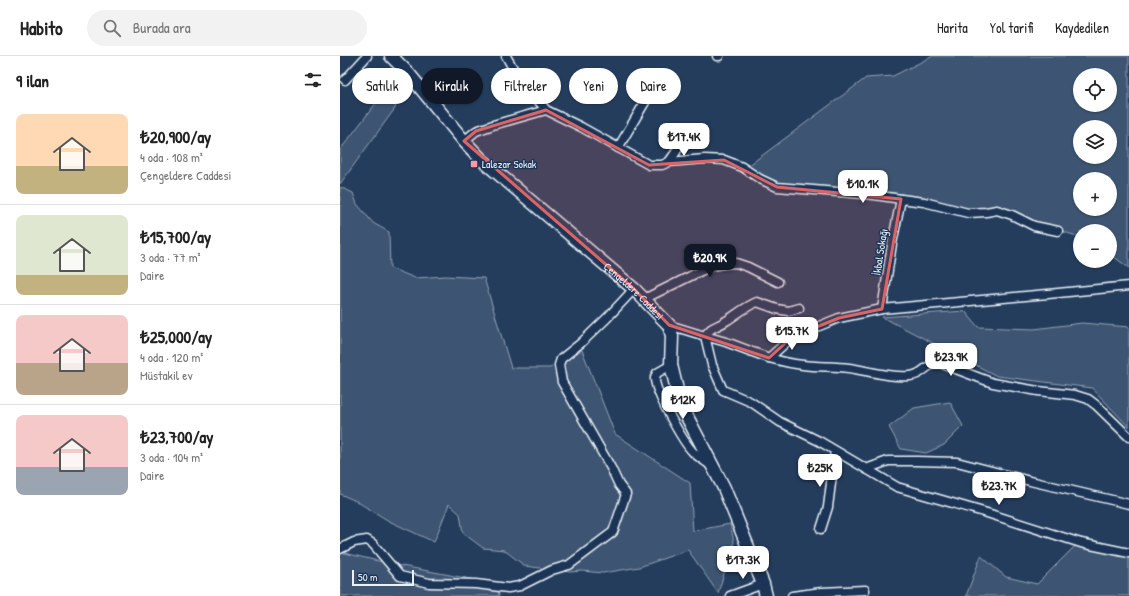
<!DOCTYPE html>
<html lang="tr">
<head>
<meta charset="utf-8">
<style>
	body { margin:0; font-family:"Patrick Hand",sans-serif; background:#f2f2f2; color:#222; height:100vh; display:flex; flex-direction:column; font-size:15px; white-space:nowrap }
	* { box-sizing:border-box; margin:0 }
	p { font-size:13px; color:#767676 }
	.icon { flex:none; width:22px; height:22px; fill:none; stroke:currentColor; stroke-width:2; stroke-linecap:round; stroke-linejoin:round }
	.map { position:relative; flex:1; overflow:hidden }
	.side { display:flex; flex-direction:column; background:#fff; width:340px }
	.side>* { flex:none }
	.banner { position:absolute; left:12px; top:12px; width:380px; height:36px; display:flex; gap:8px }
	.controls { position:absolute; left:733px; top:12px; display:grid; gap:8px }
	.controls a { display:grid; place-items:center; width:44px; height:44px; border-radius:50%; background:#fff; box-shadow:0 1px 3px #0004; font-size:20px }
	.scale { position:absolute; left:12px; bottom:10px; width:62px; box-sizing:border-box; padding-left:4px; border:2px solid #e8f1f8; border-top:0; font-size:11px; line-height:14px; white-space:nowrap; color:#e8f1f8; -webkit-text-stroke:3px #1d3557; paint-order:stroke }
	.price { position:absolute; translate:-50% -34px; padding:0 9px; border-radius:8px; background:#fff; color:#222; font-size:13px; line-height:26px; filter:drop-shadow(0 1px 2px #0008) }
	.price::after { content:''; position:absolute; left:50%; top:24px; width:12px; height:9px; margin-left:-6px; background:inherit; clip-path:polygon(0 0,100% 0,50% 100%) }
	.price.active { background:#111827; color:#fff }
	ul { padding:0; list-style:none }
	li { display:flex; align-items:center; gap:12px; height:100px; padding:0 16px }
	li+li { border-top:1px solid #e0e0e0 }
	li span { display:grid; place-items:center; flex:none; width:112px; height:80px; border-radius:8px; color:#555 }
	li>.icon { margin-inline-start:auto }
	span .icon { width:48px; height:48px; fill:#fffc; stroke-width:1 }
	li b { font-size:17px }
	h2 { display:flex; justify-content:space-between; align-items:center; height:48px; padding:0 16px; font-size:17px }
	.chip { padding:0 14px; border-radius:18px; background:#fff; box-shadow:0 1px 3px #0004; font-size:14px; line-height:36px }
	.chip.active { background:#111827; color:#fff }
	header { display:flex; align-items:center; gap:24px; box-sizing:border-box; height:56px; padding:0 20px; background:#fff; border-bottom:1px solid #e0e0e0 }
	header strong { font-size:19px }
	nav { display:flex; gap:22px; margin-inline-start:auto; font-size:14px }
	.search { width:280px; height:36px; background:#f2f2f2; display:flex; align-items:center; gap:10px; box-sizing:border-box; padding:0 14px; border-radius:22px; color:#767676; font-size:15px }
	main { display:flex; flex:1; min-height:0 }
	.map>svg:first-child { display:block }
	.green { fill:#3e5472; stroke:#93a2b5; fill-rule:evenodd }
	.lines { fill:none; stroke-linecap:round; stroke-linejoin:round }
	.minor-casing { stroke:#e8f1f8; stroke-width:11 }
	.secondary-casing { stroke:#e8f1f8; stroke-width:15 }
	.minor { stroke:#1d3557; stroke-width:8 }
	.secondary { stroke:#1d3557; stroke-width:12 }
	.marked { fill:#db6466; fill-opacity:0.2; stroke:#db6466; stroke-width:3; stroke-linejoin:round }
	.poi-dot { fill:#ff9aa2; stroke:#1d3557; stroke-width:1.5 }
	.labels { text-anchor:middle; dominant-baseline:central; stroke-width:3; stroke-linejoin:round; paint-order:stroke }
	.poi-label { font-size:11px; fill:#e8f1f8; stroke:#1d3557; text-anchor:start }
	.street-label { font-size:11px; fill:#e8f1f8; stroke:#1d3557 }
</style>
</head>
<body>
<header>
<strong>Habito</strong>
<div class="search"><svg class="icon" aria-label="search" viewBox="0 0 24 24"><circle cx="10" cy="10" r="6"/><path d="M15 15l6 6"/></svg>Burada ara</div>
<nav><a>Harita</a><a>Yol tarifi</a><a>Kaydedilen</a></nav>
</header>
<main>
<section class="side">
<h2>9 ilan<svg class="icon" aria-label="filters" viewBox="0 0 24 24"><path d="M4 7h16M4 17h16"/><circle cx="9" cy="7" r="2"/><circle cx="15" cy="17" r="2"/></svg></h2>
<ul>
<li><span style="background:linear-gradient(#ffd9b3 65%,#c2b280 0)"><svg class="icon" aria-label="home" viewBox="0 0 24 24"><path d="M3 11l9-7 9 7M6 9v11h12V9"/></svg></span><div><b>₺20,900/ay</b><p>4 oda · 108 m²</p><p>Çengeldere Caddesi</p></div></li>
<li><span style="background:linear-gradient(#dfe7d0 75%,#c2b280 0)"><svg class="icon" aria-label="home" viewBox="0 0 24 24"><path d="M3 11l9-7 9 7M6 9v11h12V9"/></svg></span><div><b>₺15,700/ay</b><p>3 oda · 77 m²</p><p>Daire</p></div></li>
<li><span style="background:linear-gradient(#f6c9c9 60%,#b9a48a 0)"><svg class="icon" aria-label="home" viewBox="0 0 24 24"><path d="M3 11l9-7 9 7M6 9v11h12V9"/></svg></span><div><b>₺25,000/ay</b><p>4 oda · 120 m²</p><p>Müstakil ev</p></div></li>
<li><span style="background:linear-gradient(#f6c9c9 65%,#9aa5b1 0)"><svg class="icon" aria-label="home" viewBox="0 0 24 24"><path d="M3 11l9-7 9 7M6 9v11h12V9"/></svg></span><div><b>₺23,700/ay</b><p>3 oda · 104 m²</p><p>Daire</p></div></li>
</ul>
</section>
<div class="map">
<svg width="789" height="540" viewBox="0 0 789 540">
	<rect width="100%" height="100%" fill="#253d5d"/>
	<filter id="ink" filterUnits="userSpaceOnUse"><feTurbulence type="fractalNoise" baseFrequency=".025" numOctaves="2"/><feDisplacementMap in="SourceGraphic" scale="8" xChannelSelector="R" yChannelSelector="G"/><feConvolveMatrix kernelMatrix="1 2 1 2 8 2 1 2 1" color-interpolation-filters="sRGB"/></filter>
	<g filter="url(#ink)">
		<g class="green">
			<path d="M593 0H789V212L770 198V175H740V181L667 158 441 130 404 113 526 22 553 20ZM740 19H770V49H740ZM740 71H770V101H740ZM740 123H770V153H740Z"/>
			<path d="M43 38 56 51 0 128V94Z"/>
			<path d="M0 131 13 137 17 148 33 167 49 176 50 212 75 222 106 220 144 222 171 312H210L242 294 275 378 350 427 353 475 390 468 394 486 378 537 348 494 299 511 263 517 242 515 230 516 185 510 164 494 143 492 123 477 120 458 109 448 94 486 49 465 16 445 0 438Z"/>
			<path d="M625 255 638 271 694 273 742 267 789 271V371L752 332 657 320 542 261Z"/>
			<path d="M610 346 623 370 604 389 586 397 561 393 549 371 574 352Z"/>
			<path d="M737 488 789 497V540H626L641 500 666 521 697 528Z"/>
			<path d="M0 496 51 508 158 528 159 540H0Z"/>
		</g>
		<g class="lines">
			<defs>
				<g id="minor">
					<path d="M166 0 174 14 206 54 241 71 309 109H322L329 106 365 103 384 104 402 111 420 123 437 131 534 139 561 143 584 146 628 157 646 156 657 154 672 159 694 170 718 175"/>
					<path d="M377 0H379"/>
					<path d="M5 24 27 0"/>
					<path d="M124 85 136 75 153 69 206 54"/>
					<path d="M278 92 308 41"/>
					<path d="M329 106 336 96 340 86"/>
					<path d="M304 243 371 210 384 208 396 207 408 211 438 226"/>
					<path d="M459 252 448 255 437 253 417 246C405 251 397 258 386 265 377 271 371 270 365 280L386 286 429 302 452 281 499 262 542 253 708 238 789 230"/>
					<path d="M542 253 552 188 561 143"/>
					<path d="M329 269 365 280 372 309 383 334 411 346 440 366 479 385 557 431 647 457 741 487 789 497"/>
					<path d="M429 302C440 305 451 308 463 309 478 311 494 310 509 312 529 315 550 322 570 320 584 319 584 308 600 307L653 327 698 335 735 339 748 343 756 349 789 381"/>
					<path d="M331 309 317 317 315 321C313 333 343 386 353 396 358 401 365 405 370 409"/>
					<path d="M526 413 548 405H576L617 406 690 425 789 448"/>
					<path d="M481 473 488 451 495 395"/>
					<path d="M0 493 14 486 27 484 33 488 60 520 89 527 136 528 168 532 180 530 212 514 229 509 273 476 286 438 279 429 271 412 222 326 219 309 221 303 241 287 267 262 294 233"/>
					<path d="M390 540 423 528"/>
					<path d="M452 540 482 536 525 534"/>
				</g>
				<g id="secondary">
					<path id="s1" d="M51 0 69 18 124 85 141 103 294 233 329 269 332 280 331 309 337 334 344 355 384 432 423 528 426 540"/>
				</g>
			</defs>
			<use href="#minor" class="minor-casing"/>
			<use href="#secondary" class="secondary-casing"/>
			<use href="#minor" class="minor"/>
			<use href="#secondary" class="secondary"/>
		</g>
	</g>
	<path class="marked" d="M206 54 309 109 384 104 437 131 561 143 542 253 499 262 452 281 429 302 329 269 294 233 124 85 136 75Z"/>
	<rect class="poi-dot" x="130" y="104" width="8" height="8" rx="2"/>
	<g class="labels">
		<g class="poi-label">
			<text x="142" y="108">Lalezar Sokak</text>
		</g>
		<g class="street-label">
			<text transform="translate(540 196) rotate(-81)">İkbal Sokağı</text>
			<text stroke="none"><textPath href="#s1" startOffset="339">Çengeldere Caddesi</textPath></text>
		</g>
	</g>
</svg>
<div class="controls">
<a><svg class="icon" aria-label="locate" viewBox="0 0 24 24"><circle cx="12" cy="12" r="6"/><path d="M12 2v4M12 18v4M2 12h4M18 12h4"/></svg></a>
<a><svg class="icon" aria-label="layers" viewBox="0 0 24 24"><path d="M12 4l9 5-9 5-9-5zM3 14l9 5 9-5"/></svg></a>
<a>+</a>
<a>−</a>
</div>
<div class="scale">50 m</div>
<b class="price" style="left:344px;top:101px">₺17.4K</b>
<b class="price" style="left:523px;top:148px">₺10.1K</b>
<b class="price active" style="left:370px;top:222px">₺20.9K</b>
<b class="price" style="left:452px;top:295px">₺15.7K</b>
<b class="price" style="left:611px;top:321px">₺23.9K</b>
<b class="price" style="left:343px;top:364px">₺12K</b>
<b class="price" style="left:480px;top:432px">₺25K</b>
<b class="price" style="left:659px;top:450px">₺23.7K</b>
<b class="price" style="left:403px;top:524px">₺17.3K</b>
<div class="banner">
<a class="chip">Satılık</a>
<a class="chip active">Kiralık</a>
<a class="chip">Filtreler</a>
<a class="chip">Yeni</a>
<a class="chip">Daire</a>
</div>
</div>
</main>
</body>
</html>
